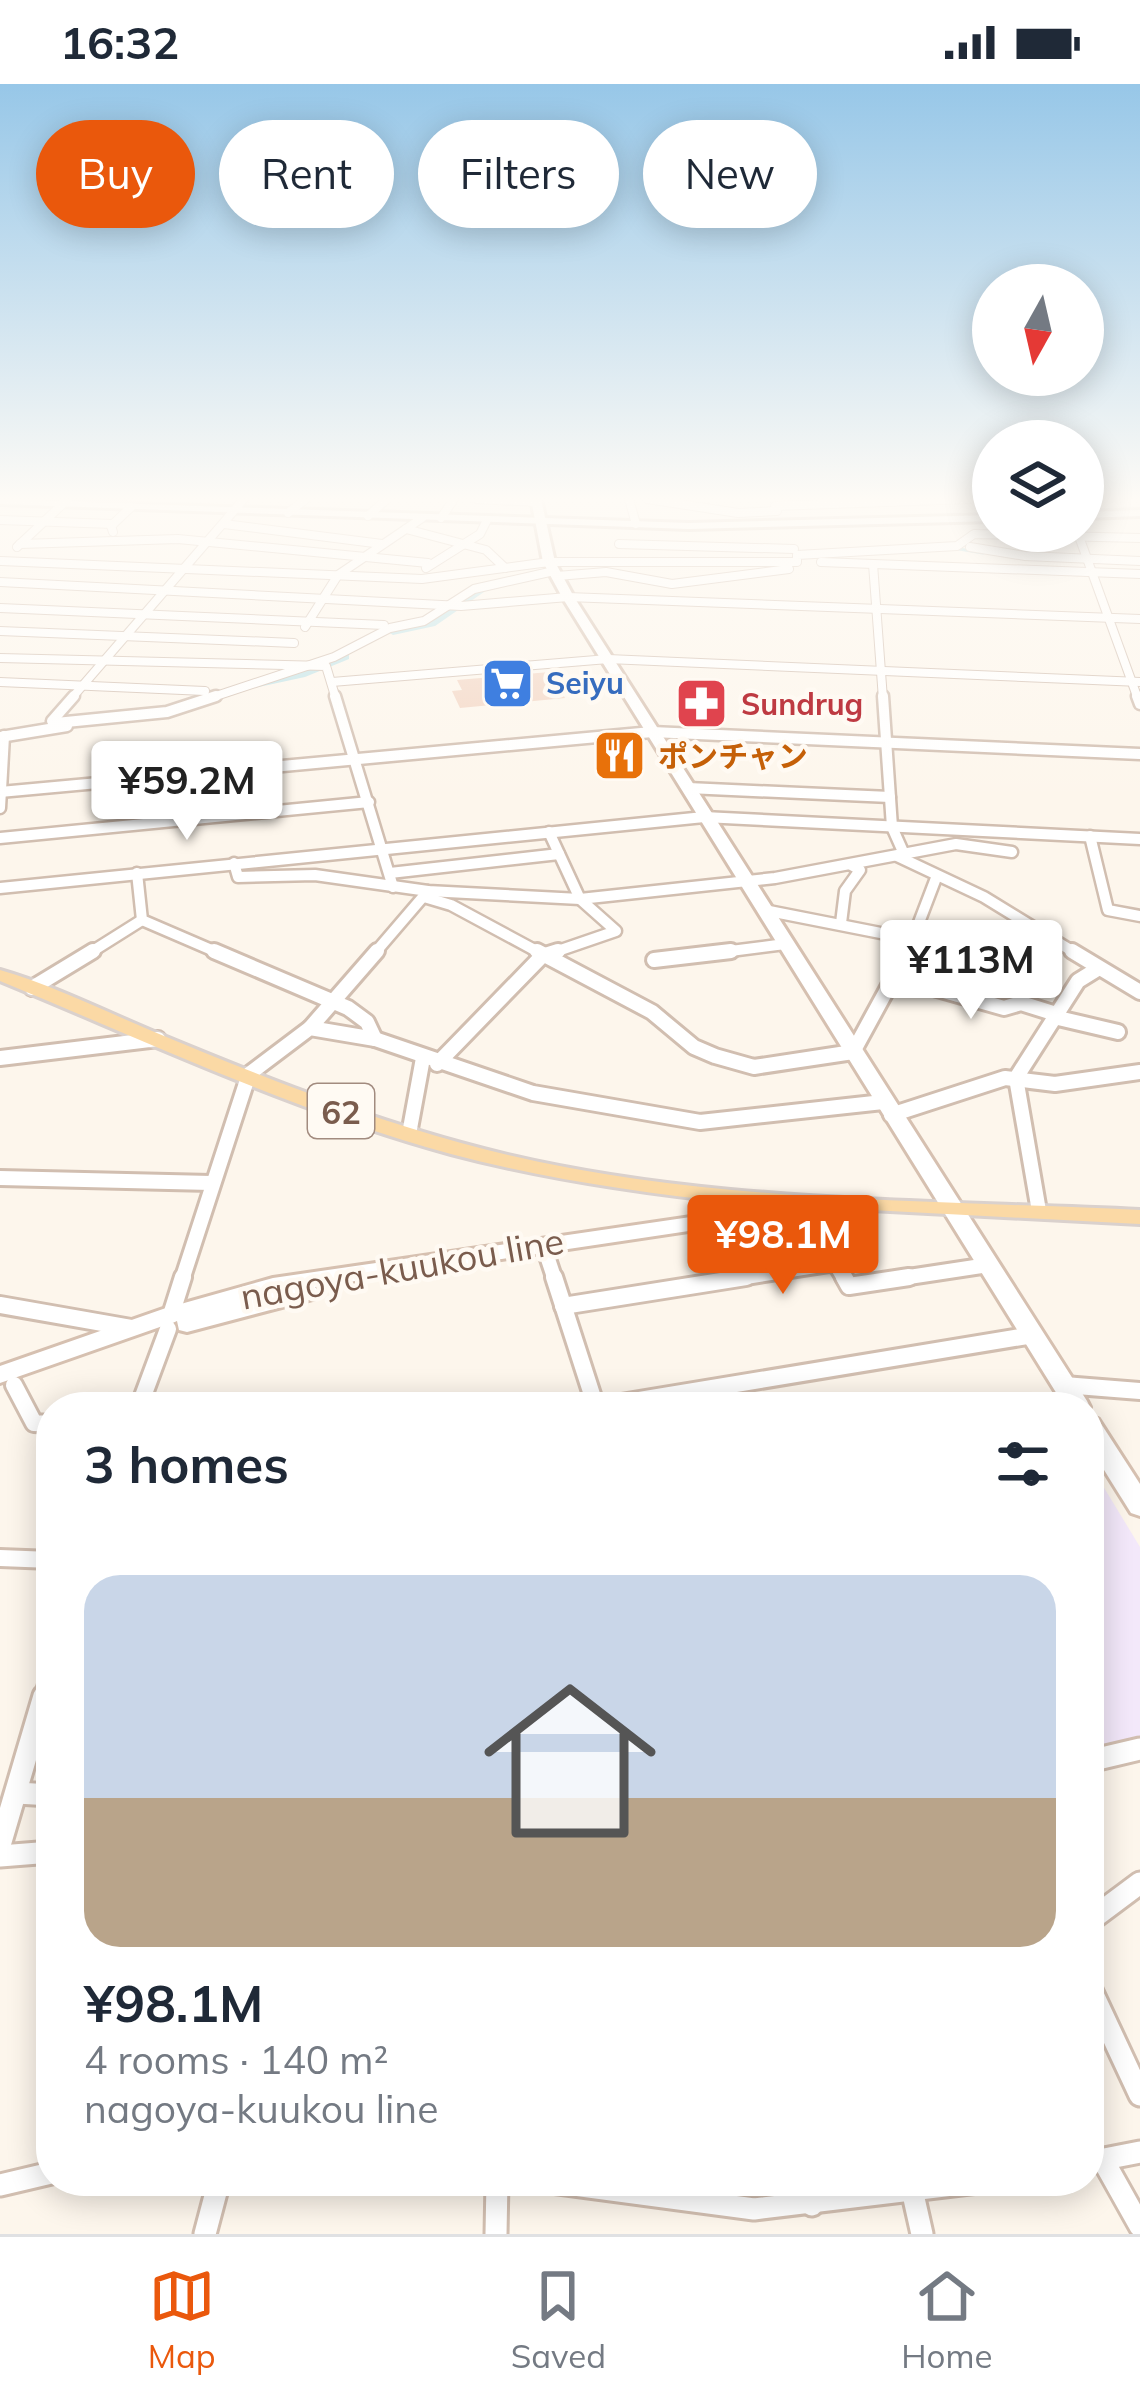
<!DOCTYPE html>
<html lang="en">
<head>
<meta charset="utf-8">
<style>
	body { margin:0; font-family:Mulish,"Noto Sans JP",sans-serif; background:#f6f6f7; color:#1f2937; height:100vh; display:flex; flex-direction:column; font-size:45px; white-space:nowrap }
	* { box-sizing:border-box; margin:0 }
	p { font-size:39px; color:#747a83 }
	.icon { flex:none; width:66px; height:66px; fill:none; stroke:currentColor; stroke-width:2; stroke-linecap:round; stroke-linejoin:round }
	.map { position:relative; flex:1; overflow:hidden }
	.details { position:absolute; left:36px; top:1308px; width:1068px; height:804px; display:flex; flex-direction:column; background:#fff; border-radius:48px; box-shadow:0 6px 30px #0003 }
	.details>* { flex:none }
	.guide { position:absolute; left:36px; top:36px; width:1068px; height:108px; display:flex; gap:24px }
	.needle { width:78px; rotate:188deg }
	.buttons { position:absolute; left:972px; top:180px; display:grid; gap:24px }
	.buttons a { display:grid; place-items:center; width:132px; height:132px; border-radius:50%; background:#fff; box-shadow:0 6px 30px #0003; font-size:60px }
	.price { position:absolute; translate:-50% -102px; padding:0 27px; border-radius:12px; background:#fff; color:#222; font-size:39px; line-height:78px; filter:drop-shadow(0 3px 6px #0008) }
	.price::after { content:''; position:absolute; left:50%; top:72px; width:36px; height:27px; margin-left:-18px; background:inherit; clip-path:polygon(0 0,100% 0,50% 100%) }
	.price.active { background:#ea580c; color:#fff }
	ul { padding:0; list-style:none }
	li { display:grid; align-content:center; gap:24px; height:636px; padding:0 48px }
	li span { display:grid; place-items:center; height:372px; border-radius:36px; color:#555 }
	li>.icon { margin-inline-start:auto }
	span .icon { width:216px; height:216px; fill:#fffc; stroke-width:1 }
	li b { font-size:51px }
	h2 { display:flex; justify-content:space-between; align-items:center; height:144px; padding:0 48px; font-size:51px }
	.tag { padding:0 42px; border-radius:54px; background:#fff; box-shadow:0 6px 30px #0003; font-size:42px; line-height:108px }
	.tag.active { background:#ea580c; color:#fff }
	.status { display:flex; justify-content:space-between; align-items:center; height:84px; padding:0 60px; background:#fff; direction:ltr }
	.status svg { height:33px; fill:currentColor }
	.menu { display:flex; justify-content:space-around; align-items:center; height:168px; border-top:3px solid #e0e1e3; background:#fff; font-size:33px; color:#747a83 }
	.menu a { display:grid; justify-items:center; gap:6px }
	.menu .active { color:#ea580c }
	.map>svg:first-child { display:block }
	.education { fill:#f3e8fa }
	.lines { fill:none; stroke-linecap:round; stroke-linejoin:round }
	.stream { stroke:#a5d3da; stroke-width:3 }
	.river { fill:#bfe3e8; fill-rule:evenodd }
	.building { fill:#f3d5c3 }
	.minor-far4-casing { stroke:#d1beb0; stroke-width:10 }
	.minor-far3-casing { stroke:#d1beb0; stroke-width:15 }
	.minor-far2-casing { stroke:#d1beb0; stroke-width:20 }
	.minor-far1-casing { stroke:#d1beb0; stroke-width:22 }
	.minor-casing { stroke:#d1beb0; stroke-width:27 }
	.tertiary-casing { stroke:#d1beb0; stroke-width:6 }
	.secondary-casing { stroke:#d6c0b0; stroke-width:6 }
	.primary-casing { stroke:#dad1cd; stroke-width:6 }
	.minor-far4 { stroke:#fff; stroke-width:8 }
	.minor-far3 { stroke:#fff; stroke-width:10 }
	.minor-far2 { stroke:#fff; stroke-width:14 }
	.minor-far1 { stroke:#fff; stroke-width:16 }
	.minor { stroke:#fff; stroke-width:21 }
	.tertiary { fill:#fff; fill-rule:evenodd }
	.secondary { fill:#fff; fill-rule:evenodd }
	.primary { fill:#fbd9a5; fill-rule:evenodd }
	.labels { text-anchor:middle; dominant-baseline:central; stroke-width:9; stroke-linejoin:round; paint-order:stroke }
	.far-shop-label { font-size:30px; font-weight:bold; fill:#366cbe; stroke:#fffaf3; text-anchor:start }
	.far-health-label { font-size:30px; font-weight:bold; fill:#be3a42; stroke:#fffaf3; text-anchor:start }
	.far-food-label { font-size:30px; font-weight:bold; fill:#c56008; stroke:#fffaf3; text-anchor:start }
	.shield { fill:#fffaf3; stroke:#a28b7f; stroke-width:3 }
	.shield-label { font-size:33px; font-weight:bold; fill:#7a5c4d }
	.street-label { font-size:36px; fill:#7a5c4d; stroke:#fffaf3 }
</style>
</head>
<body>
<div class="status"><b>16:32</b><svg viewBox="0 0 49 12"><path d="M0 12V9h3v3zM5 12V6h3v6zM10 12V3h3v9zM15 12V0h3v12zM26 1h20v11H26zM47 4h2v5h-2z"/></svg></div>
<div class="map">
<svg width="1140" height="2150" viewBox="0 0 1140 2150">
	<rect width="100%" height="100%" fill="#fdf6ec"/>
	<path class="education" d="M1089 1379 1140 1463V1652L1089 1665Z"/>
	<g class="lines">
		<path class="stream" d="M959 465 983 469"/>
		<g class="river">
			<path d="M470 505 484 508 435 542 393 551 385 546 424 535Z"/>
			<path d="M343 566 349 567V575L305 593 254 604 245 599Z"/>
		</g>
	</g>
	<path class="building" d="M550 588 565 614 460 624 452 607 462 606 457 596Z"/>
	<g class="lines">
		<defs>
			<g id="minor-far4">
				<path d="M476 415 537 418"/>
				<path d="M629 415 636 440"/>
				<path d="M647 415 738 429 777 427"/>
				<path d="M775 422 969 415"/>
				<path d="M288 429 306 415"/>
				<path d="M368 432 387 415"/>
				<path d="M441 434 454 415"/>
				<path d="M0 436 113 440"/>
				<path d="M224 440 382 460"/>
				<path d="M406 445 486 466 505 484"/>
				<path d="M1077 447 1138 615"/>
				<path d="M113 448 111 442 131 423"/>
				<path d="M20 460 178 455 428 479"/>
				<path d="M619 460 794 465"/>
				<path d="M17 463 68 415"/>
				<path d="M970 463 1025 472 1140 477"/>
				<path d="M1 477 422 495 549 478H797V471L957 462 974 450 1140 454"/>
				<path d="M821 478 1140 490"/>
				<path d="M873 480 883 615"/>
				<path d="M426 484 480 450 487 436"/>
				<path d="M557 492 606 488 672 500 789 485"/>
				<path d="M0 498 461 522 568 513 1140 535"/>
				<path d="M0 524 384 541"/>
				<path d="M305 543 338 491 422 434"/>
				<path d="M0 547 294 559"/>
				<path d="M0 574 326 582 336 615"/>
				<path d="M0 598 205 607"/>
				<path d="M332 598 608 575 1140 598"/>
				<path d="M71 615 244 415"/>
				<path d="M207 615 334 573 390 544 424 537 474 505 554 487"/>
			</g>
			<g id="minor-far3">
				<path d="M335 612 393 803"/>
				<path d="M883 612 892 743 904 770"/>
				<path d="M1137 612 1140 620"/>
				<path d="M56 639 167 628 216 612"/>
				<path d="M56 639 52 637 74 612"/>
				<path d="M0 653 67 642"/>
				<path d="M688 704 890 713"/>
				<path d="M0 708 652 648 1140 670"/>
				<path d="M0 724 4 652"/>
				<path d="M549 748 580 815 616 847 549 870"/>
				<path d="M1090 752 1108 826 1140 832"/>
				<path d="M0 754 369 718"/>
				<path d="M897 772 984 813 1077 870"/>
				<path d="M234 779 238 793 315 791 428 807 580 815 775 794 956 760 1012 768"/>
				<path d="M137 789 142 836 221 870"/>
				<path d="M390 789 559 770"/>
				<path d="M0 804 704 733 1140 755"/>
				<path d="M424 813 451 821 542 870"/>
				<path d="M764 826 972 867 978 862 1033 864 1056 858"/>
				<path d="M841 839 845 807 860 786 851 781"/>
				<path d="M88 870 142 836"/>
				<path d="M374 870 428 807"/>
				<path d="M707 870 785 860"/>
				<path d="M907 870 936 794"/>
				<path d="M1033 870V864"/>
			</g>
			<g id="minor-far2">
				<path d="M214 867 348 924 367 938 375 955"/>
				<path d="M537 867 652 928 694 963 715 972 754 983 853 968 908 867"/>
				<path d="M1072 867 1140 908"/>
				<path d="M654 876 731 867"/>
				<path d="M1032 885 1033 867"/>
				<path d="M898 894 1004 924 1021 919 1056 930"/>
				<path d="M32 904 93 867"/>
				<path d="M1054 933 1118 948"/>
				<path d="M310 944 377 867"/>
				<path d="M0 974 158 955"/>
				<path d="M437 980 542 872 558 867"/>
				<path d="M891 1031 1005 994 1055 1000 1140 988"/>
				<path d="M409 1050 423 974"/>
				<path d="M0 1094 211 1099"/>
				<path d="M1039 1127 1016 994 1078 897 1099 884"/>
				<path d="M547 1172 555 1196"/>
				<path d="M182 1196 249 990 310 944 375 955 533 1009 700 1038 883 1018"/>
				<path d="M727 1196 835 1179 845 1196"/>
				<path d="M889 1196 988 1181"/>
			</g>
			<g id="minor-far1">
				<path d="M554 1193 596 1323"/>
				<path d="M844 1193 849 1202 909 1193"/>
				<path d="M0 1221 131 1244"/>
				<path d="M563 1222 746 1193"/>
				<path d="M171 1231 183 1193"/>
				<path d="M14 1301 34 1339 51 1340"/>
				<path d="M1064 1301 1140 1307"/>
				<path d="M139 1323 168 1245"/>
				<path d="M597 1323 1033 1251"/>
				<path d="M0 1474 51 1476"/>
				<path d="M43 1615 51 1586"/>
			</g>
			<g id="minor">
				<path d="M1089 1677 1140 1665"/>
				<path d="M17 1709 51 1711"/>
				<path d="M0 1761 44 1612"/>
				<path d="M0 1772 51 1768"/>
				<path d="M1089 1837 1140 1799"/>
				<path d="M1089 1902 1140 2011"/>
				<path d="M1103 2076 1140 2142"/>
				<path d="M1089 2078 1140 2068"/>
				<path d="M544 2097 754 2125 986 2097"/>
				<path d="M808 2097 812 2121"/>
				<path d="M0 2101 51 2089"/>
				<path d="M913 2110 922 2150"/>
				<path d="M205 2150 219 2097"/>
				<path d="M496 2150 497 2097"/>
			</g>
			<g id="tertiary">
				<path d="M0 415 689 439 993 431V437L689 445 0 420Z"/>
				<path d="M1140 426V432L1083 434V428Z"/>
			</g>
			<g id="secondary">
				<path d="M531 415H541L555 478 574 513 1087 1317 1090 1323 1089 1325 1065 1323 562 513 543 478Z"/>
				<path d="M814 1115 825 1122 822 1127 315 1203 320 1209 316 1214 187 1248 179 1246 177 1237 0 1299V1282L163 1225 273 1194Z"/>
				<path d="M1089 1332 1098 1335 1140 1400V1432L1131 1429 1089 1362Z"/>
			</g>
			<path id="primary" d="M0 886C52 901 102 926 152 947 253 989 355 1030 461 1059 680 1120 914 1115 1140 1126V1140L755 1120 785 1132 848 1129 859 1136 848 1143 783 1146 736 1129 733 1124 738 1119C641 1109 545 1095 451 1070 296 1028 148 958 0 897Z"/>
		</defs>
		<use href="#minor-far4" class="minor-far4-casing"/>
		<use href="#minor-far3" class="minor-far3-casing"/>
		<use href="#minor-far2" class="minor-far2-casing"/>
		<use href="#minor-far1" class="minor-far1-casing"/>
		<use href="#minor" class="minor-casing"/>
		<use href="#tertiary" class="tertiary-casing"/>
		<use href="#secondary" class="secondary-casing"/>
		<use href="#primary" class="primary-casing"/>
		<use href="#minor-far4" class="minor-far4"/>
		<use href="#minor-far3" class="minor-far3"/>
		<use href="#minor-far2" class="minor-far2"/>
		<use href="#minor-far1" class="minor-far1"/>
		<use href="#minor" class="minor"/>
		<use href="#tertiary" class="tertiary"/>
		<use href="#secondary" class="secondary"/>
		<use href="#primary" class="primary"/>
	</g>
	<linearGradient id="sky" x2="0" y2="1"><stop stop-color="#97c7e8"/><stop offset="0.58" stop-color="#fefbf6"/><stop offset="1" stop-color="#fefbf6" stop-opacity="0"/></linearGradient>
	<rect width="1140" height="716" fill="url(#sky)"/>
	<defs>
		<symbol id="supermarket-square" viewBox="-11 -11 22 22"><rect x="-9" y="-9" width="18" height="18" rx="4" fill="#3f7fe0" stroke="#fffaf3"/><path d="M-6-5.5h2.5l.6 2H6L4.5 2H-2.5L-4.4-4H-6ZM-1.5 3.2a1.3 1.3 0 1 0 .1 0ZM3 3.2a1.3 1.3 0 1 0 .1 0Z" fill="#fff"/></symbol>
		<symbol id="pharmacy-square" viewBox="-11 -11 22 22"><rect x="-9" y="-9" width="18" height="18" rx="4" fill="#e0444e" stroke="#fffaf3"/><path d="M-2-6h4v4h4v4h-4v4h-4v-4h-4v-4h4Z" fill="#fff"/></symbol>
		<symbol id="restaurant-square" viewBox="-11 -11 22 22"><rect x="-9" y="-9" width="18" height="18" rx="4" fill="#e8710a" stroke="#fffaf3"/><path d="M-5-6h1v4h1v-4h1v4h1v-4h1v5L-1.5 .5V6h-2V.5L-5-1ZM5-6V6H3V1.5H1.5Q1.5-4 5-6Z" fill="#fff"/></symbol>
	</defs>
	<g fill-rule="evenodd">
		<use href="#supermarket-square" x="478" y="570" width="59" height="59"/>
		<use href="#pharmacy-square" x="672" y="590" width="59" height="59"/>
		<use href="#restaurant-square" x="590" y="642" width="59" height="59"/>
	</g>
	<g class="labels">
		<g class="far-shop-label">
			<text x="546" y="599">Seiyu</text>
		</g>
		<g class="far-health-label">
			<text x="741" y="620">Sundrug</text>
		</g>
		<g class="far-food-label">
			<text x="658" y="672">ポンチャン</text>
		</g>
		<rect class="shield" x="308" y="1000" width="66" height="54" rx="9"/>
		<g class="shield-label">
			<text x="341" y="1027">62</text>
		</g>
		<g class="street-label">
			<text transform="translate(402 1184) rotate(-10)">nagoya-kuukou line</text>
		</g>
	</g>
</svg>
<div class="buttons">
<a><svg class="needle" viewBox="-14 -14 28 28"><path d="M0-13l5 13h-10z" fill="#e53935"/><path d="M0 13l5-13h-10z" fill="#747a83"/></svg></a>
<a><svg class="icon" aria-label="layers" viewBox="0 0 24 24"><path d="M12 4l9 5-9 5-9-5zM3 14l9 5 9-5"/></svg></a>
</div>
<b class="price" style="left:187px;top:759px">¥59.2M</b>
<b class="price" style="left:971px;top:938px">¥113M</b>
<b class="price active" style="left:783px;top:1213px">¥98.1M</b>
<div class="guide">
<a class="tag active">Buy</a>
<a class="tag">Rent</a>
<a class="tag">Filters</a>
<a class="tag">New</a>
</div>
<section class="details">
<h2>3 homes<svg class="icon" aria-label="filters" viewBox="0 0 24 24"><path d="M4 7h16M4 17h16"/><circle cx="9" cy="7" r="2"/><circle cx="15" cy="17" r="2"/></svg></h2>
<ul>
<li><span style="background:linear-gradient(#c9d6e8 60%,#b9a48a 0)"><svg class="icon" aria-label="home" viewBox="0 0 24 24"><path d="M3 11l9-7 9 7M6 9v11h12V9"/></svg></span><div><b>¥98.1M</b><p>4 rooms · 140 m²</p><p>nagoya-kuukou line</p></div></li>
</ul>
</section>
</div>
<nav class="menu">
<a class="active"><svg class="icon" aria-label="map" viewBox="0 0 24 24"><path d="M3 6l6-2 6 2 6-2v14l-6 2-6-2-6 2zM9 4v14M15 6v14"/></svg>Map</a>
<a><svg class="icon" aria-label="saved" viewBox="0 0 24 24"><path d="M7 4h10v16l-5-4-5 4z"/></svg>Saved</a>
<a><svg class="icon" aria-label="home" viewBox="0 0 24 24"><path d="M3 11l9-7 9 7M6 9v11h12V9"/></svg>Home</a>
</nav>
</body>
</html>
